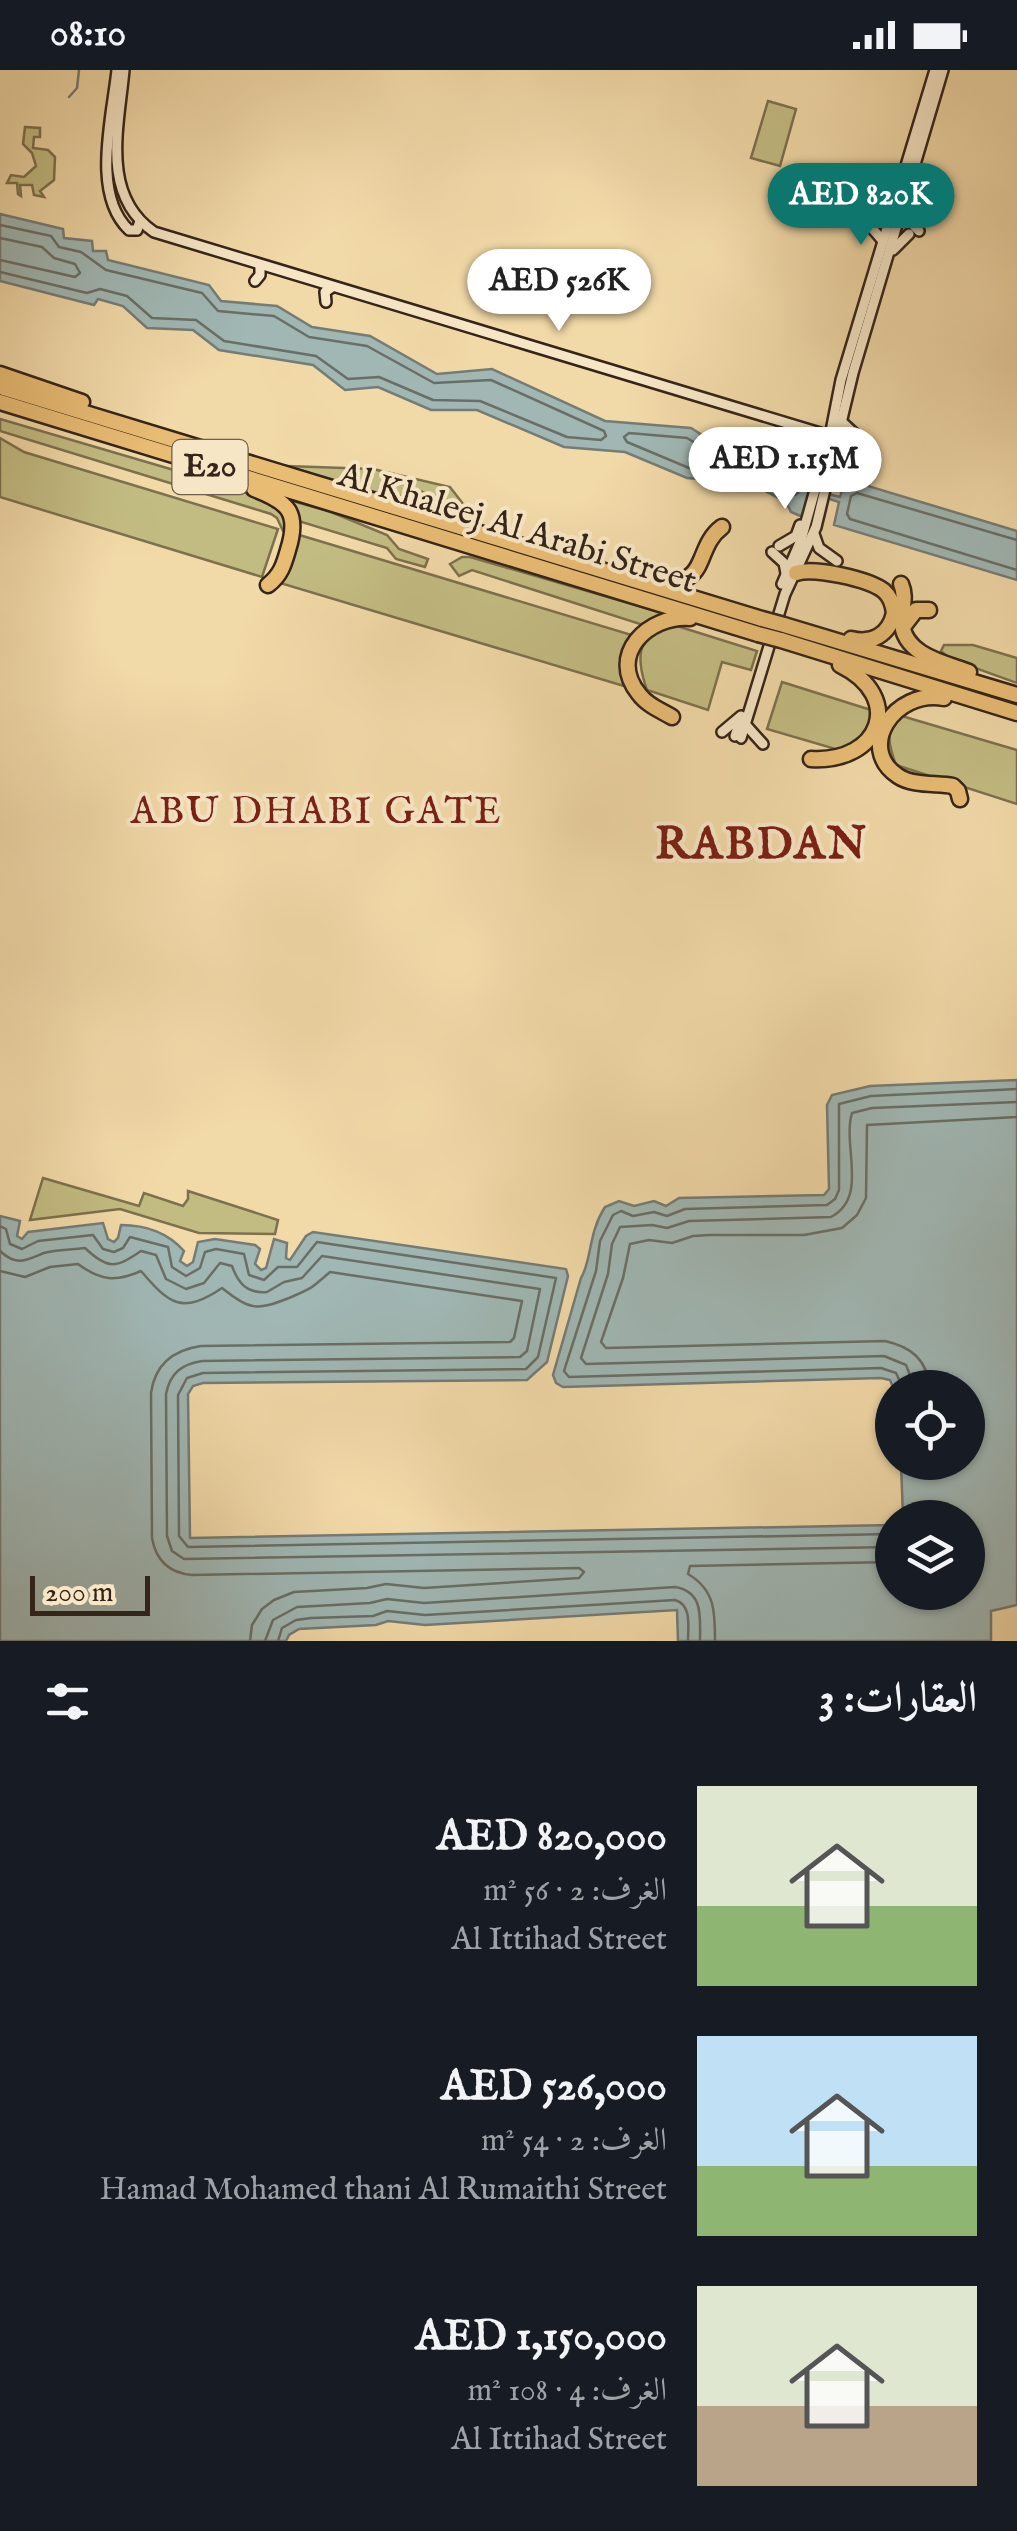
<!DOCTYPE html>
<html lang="ar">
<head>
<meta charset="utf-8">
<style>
	body { margin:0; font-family:"IM FELL English",Amiri,serif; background:#20242c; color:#f1f3f6; direction:rtl; height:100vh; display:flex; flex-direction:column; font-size:38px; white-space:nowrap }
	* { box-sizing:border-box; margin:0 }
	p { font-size:32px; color:#9ea1a6 }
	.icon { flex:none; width:55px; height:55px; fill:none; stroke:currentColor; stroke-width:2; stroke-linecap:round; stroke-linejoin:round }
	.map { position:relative; height:1571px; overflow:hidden; direction:ltr }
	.sheet { display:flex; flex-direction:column; background:#171b24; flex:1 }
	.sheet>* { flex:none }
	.buttons { position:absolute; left:875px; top:1300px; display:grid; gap:20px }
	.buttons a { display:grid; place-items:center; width:110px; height:110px; border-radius:50%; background:#171b24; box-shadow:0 2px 8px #0004; font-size:50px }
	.scale { position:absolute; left:30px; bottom:25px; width:120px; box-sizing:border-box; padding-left:10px; border:5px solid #342419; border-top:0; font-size:28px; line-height:35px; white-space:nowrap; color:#342419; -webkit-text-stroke:8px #f7e6c6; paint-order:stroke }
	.price { position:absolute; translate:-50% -85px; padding:0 22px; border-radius:35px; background:#fff; color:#222; font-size:32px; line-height:65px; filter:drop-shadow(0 2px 5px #0008) }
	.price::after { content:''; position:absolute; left:50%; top:60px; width:30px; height:22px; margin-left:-15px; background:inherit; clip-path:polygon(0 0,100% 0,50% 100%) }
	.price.on { background:#0f766e; color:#fff }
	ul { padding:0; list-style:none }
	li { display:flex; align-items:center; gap:30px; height:250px; padding:0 40px }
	li span { display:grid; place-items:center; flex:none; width:280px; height:200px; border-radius:0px; color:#555 }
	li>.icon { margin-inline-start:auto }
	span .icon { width:120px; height:120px; fill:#fffc; stroke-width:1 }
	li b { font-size:42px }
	h2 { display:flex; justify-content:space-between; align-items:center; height:120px; padding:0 40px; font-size:42px }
	.status { display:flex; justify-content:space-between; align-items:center; height:70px; padding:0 50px; background:#171b24; direction:ltr }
	.status svg { height:28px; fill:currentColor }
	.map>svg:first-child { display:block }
	.green { fill:#c3bc82; stroke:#7c704e; stroke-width:2.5 }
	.water { fill:#a0b7b4; stroke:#757c76; stroke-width:2.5 }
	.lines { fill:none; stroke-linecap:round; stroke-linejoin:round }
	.shore { stroke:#6a6e66; stroke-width:2.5 }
	.stream { stroke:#757c76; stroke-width:2.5 }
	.secondary-casing { stroke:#342419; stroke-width:14 }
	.motorway-casing { stroke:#342419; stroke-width:19 }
	.secondary { stroke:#f7e6c6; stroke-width:9 }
	.motorway { stroke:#e9bc74; stroke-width:14 }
	.motorway-bridge-casing { stroke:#342419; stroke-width:19; stroke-linecap:butt }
	.motorway-bridge { stroke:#e9bc74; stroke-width:14 }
	.labels { text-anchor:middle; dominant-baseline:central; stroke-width:8; stroke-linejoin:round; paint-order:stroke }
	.shield { fill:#f7e6c6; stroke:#6e5e4d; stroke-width:2.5 }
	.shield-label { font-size:32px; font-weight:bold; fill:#342419 }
	.street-label { font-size:35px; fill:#342419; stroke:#f7e6c6 }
	.neighbourhood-label { font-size:38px; letter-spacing:2.5px; fill:#7a1f14; stroke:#f7e6c6 }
	.district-label { font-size:45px; font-weight:bold; letter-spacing:2.5px; fill:#7a1f14; stroke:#f7e6c6 }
</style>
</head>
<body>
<div class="status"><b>08:10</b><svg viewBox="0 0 49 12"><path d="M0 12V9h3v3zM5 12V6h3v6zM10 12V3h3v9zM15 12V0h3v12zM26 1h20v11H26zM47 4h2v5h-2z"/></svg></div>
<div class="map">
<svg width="1017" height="1571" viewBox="0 0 1017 1571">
	<rect width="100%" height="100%" fill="#f2d9a8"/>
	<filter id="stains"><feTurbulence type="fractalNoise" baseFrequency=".002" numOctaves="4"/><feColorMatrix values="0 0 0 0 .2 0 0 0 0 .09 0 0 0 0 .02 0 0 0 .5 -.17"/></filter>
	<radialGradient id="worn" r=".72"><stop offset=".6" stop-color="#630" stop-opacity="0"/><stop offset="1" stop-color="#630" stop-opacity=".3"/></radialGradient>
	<g class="green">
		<path d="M768 31 796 39 780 96 751 88Z"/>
		<path d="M25 57 40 58V67H34L33 78 48 80 55 87 54 110 40 121 44 127 34 125 32 115H20L21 126 18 124 17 113H7L11 105 24 107 36 96 32 83 23 74Z"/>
		<path d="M0 349 218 413 272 432 285 443 289 462 283 461 277 448 271 444 0 361Z"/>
		<path d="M0 368 24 382 278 459 262 507 0 427Z"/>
		<path d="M286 396 373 399 450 417 464 435 416 420 396 428Z"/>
		<path d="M275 426 331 442 387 465 399 479 428 489 425 497 396 489 387 478 295 450Z"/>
		<path d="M296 464 635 566 624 599V616L280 513Z"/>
		<path d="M462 487H470L666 544 646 556 472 500 459 506 450 494Z"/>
		<path d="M677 556 757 581 751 600 722 592 708 640 647 620C635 586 636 562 677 556Z"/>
		<path d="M944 575H973L1017 588V613L950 589 941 581Z"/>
		<path d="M782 612 871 640 872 655 862 668 842 681 767 659Z"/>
		<path d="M895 644 1017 680V734L896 695C889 676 886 664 895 644Z"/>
		<path d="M43 1108 139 1136 144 1123 183 1136 188 1129V1121L278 1150 275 1164 199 1163 120 1139 30 1150Z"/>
	</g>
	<g class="water">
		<path d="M0 144 63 159 64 168 92 171 93 181H106L108 190 209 215 221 231 277 236 312 257 370 266 437 304 492 299 605 351 691 358 724 379 778 386 780 383 817 396 812 420 840 427 845 409 1017 461V510L834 455 839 432 811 423 803 447 791 442 786 432 750 413 687 408 625 382 564 377 477 340H431L378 317 345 320 313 295 219 280 193 260 147 258 123 236 98 229 94 235 0 211Z"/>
		<path d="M1017 1010V1535L991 1541V1571H678L677 1540 425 1555 388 1551 376 1555 299 1559 289 1565 286 1571H0V1146L20 1151 17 1166 22 1169 28 1162 103 1153 108 1169 114 1172 118 1168 121 1155C145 1155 168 1163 184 1181L180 1191 187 1196 193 1192 198 1172 215 1169 255 1175 260 1179 255 1194 261 1200 266 1198 274 1169 287 1173 286 1188 290 1190 306 1166 313 1162 566 1199 568 1206 547 1292 527 1310 203 1313 193 1316 188 1324 190 1468 892 1455V1522H968V1448L903 1447 901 1393 968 1392V1318L893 1317 890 1310 881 1308 563 1317 556 1313 553 1305 581 1208C592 1190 588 1163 605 1137L619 1131 634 1136 654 1131 666 1136 679 1128 824 1125 829 1119 827 1035 832 1025 870 1016Z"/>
	</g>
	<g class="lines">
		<g class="shore">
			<path d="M0 155 51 166 59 177 81 182 106 200 202 223 218 241 274 246 309 267 367 276 434 313 491 310 604 361 606 366 601 370 567 367 480 331 433 330 379 307 348 309 316 286 224 271 196 250 152 248 127 226 100 219 87 223 0 202"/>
			<path d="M0 168 42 177 54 188 75 194 80 203 75 207 0 190"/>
			<path d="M629 363 687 368 722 389 783 395 803 403 802 419 795 425 753 404 689 398 627 372 624 367Z"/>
			<path d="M1017 470 857 423 851 426 847 444 850 449 1017 500"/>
			<path d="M0 1156 6 1159 10 1174 22 1179 38 1171 93 1165 103 1179 114 1182 123 1178 130 1167 168 1177 172 1197 186 1206 200 1198 205 1182 216 1179 244 1184 249 1205 264 1210 278 1197H297L317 1172 556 1208 538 1287 526 1299 203 1303 187 1308 178 1325 179 1466 188 1477 892 1464"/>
			<path d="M0 1181C17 1197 26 1190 44 1183 56 1179 72 1180 85 1178 108 1200 116 1198 141 1181L156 1185 166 1209 186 1219 204 1213 220 1193 232 1196C238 1213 247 1224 267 1222L284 1212 302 1208 322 1186 540 1219 527 1281 520 1287 202 1291C182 1294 170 1303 166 1324L167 1466 172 1481 184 1489 892 1477"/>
			<path d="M0 1201 25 1207 50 1197 78 1194C101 1211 116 1212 141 1201 169 1234 182 1245 222 1218 250 1240 256 1241 289 1228 314 1217 309 1220 330 1202L522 1231 514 1268 510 1272 201 1276C173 1280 155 1294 151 1323L152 1468C156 1491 169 1503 192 1505L579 1498 584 1502 579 1508 424 1518 386 1514 367 1518 294 1522 274 1530 262 1539 252 1555 250 1571"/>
			<path d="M903 1318 896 1303 881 1298 569 1307 564 1301 596 1201 600 1171 613 1145 621 1141 633 1146 654 1142 667 1146 685 1139 827 1135 835 1129 839 1120V1034L871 1026 1017 1019"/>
			<path d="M915 1318 906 1295 884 1286 586 1294 581 1288 608 1204 612 1174 620 1157 652 1155 667 1158 689 1151 831 1147C869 1127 842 1076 852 1043L872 1038 1017 1032"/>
			<path d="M930 1318C927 1290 912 1277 885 1271L606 1278 601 1272 623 1208 630 1174 649 1170 672 1173 693 1166 710 1165H804L842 1158 857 1145 866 1128 867 1055 1017 1047"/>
			<path d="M265 1571 273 1550 297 1537 370 1533 387 1529 424 1533 675 1517C704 1522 700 1547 700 1571"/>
			<path d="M278 1571 282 1558 296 1550 311 1548 373 1546 387 1541 425 1545 675 1530C692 1535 688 1556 688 1571"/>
			<path d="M715 1571C715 1541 715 1520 688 1504L690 1496 892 1492"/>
		</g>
		<path class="stream" d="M69 27 77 18 79 0"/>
		<defs>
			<g id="secondary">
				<path d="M117 0C112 48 91 124 129 160H137L140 151"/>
				<path d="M124 0C119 56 100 125 154 162L830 366"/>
				<path d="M901 142 919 161"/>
				<path d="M876 148 893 132"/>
				<path d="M856 149 871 157 883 171"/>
				<path d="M893 180 909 164"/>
				<path d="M255 211 260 205V195"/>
				<path d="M326 232 325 222 332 217"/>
				<path d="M843 353 870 378"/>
				<path d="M810 366 824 387"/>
				<path d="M837 398 851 379"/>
				<path d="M814 464 819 478 837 491"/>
				<path d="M779 476 796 466 800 455"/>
				<path d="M772 482 784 493 786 503"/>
				<path d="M782 514 801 470 830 366 841 310 935 0"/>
				<path d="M745 654 763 674"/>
				<path d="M722 662 741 646"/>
				<path d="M735 666 741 649"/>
				<path d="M741 668 785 524 816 457 853 303 943 0"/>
			</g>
			<g id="motorway">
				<path d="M0 304 82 332"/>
				<path d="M0 317 762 549"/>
				<path d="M0 332 758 564"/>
				<path d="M254 419C288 432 300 442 288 480 284 494 281 505 268 515"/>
				<path d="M796 503C814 497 869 509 884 521 891 527 893 535 894 543 889 565 872 574 851 569"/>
				<path d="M652 508C712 522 692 479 722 457"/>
				<path d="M901 514C907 528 901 538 902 553 904 585 945 593 969 602"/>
				<path d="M784 555 1017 625"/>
				<path d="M903 557 916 540H929"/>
				<path d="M781 570 1017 643"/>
				<path d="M944 628C894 619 856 678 898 706 913 716 936 713 953 716L958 721 960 729"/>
				<path d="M672 647C660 640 647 635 639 624 607 585 648 545 690 548"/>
				<path d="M811 689C881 693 905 627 840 595"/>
			</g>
		</defs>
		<use href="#secondary" class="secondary-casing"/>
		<use href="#motorway" class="motorway-casing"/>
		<use href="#secondary" class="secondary"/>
		<use href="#motorway" class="motorway"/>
		<defs>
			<g id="motorway-bridge">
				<path d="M762 549 784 555"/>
				<path d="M758 564 781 570"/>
			</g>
		</defs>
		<use href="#motorway-bridge" class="motorway-bridge-casing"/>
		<use href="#motorway-bridge" class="motorway-bridge"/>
	</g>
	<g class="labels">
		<rect class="shield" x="172.5" y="370" width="75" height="54" rx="8"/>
		<g class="shield-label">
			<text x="210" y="397">E20</text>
		</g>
		<g class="street-label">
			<text transform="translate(517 459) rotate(17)">Al Khaleej Al Arabi Street</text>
		</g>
		<g class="neighbourhood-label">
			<text x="317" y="743">ABU DHABI GATE</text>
		</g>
		<g class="district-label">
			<text x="762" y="775">RABDAN</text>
		</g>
	</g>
	<rect width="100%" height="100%" filter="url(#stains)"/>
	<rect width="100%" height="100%" fill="url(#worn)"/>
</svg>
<div class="buttons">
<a><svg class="icon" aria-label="locate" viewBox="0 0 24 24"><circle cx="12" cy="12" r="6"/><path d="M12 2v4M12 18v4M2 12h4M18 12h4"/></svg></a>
<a><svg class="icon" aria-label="layers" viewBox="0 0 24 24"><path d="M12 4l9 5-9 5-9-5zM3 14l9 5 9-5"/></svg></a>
</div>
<div class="scale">200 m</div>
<b class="price on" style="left:861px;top:178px">AED 820K</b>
<b class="price" style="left:559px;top:264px">AED 526K</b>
<b class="price" style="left:785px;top:442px">AED 1.15M</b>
</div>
<section class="sheet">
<h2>العقارات: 3<svg class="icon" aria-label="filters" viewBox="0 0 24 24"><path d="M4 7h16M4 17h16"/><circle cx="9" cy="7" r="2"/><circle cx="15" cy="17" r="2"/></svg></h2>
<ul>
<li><span style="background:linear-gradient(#dfe7d0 60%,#8fb573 0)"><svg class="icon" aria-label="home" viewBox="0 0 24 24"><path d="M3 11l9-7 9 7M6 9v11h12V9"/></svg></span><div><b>AED 820,000</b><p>الغرف: 2 · 56 m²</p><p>Al Ittihad Street</p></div></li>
<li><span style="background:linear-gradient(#bfe0f5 65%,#8fb573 0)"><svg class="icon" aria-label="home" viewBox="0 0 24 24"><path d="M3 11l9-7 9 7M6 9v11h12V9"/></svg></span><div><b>AED 526,000</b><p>الغرف: 2 · 54 m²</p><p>Hamad Mohamed thani Al Rumaithi Street</p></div></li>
<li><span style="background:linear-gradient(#dfe7d0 60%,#b9a48a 0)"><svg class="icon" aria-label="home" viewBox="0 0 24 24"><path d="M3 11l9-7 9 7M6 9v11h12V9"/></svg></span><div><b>AED 1,150,000</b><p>الغرف: 4 · 108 m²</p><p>Al Ittihad Street</p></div></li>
</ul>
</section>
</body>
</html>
